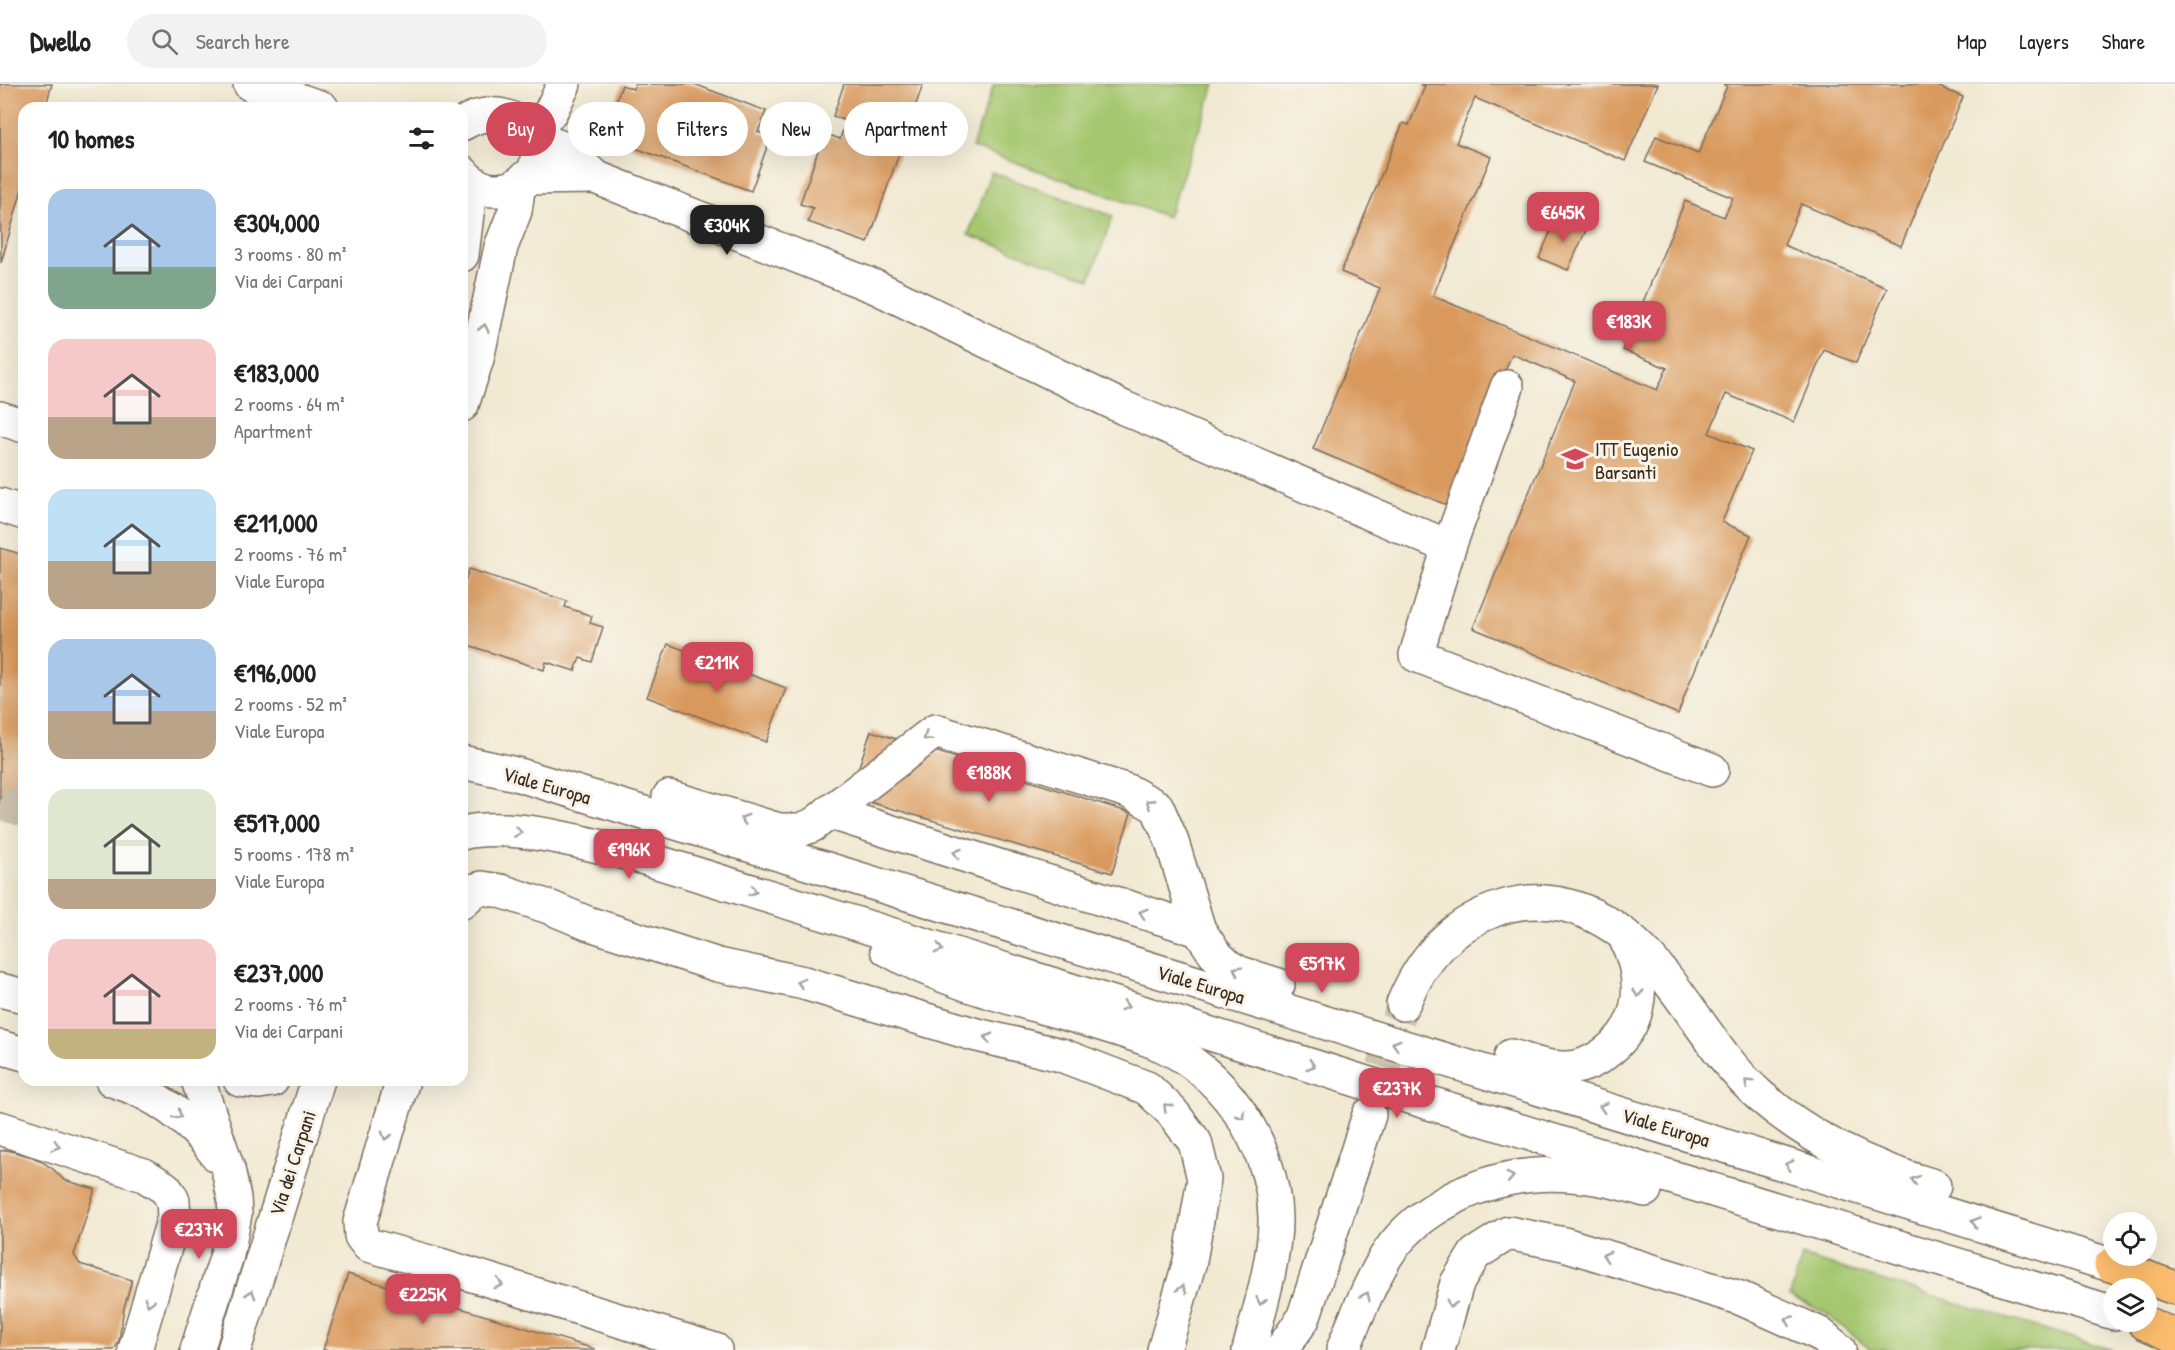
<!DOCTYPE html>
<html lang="en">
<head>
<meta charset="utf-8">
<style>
	body { margin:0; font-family:"Patrick Hand",sans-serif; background:#f2f2f2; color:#222; height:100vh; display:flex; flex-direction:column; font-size:22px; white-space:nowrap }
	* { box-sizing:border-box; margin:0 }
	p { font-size:20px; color:#767676 }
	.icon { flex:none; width:33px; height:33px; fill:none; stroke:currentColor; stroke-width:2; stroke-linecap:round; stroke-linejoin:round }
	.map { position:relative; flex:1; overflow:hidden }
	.drawer { position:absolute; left:18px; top:18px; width:450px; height:984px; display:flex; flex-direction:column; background:#fff; border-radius:18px; box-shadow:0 6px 24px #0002 }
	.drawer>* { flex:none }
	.hud { position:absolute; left:486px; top:18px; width:570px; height:54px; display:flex; gap:12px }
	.controls { position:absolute; left:2103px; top:1128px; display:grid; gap:12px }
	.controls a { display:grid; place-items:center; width:54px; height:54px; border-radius:50%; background:#fff; box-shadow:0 6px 24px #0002; font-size:30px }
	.price { position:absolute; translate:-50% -51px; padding:0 14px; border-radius:12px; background:#d1495b; color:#fff; font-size:20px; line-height:39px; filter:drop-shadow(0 2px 3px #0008) }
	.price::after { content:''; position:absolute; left:50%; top:36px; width:18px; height:14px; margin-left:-9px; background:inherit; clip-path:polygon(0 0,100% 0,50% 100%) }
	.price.on { background:#222; color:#fff }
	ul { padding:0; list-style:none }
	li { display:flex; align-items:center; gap:18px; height:150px; padding:0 30px }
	li span { display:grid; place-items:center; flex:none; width:168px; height:120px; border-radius:18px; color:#555 }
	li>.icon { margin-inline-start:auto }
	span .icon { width:72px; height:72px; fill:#fffc; stroke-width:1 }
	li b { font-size:26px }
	h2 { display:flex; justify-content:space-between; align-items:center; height:72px; padding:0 30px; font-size:26px }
	.tag { padding:0 21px; border-radius:27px; background:#fff; box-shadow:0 6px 24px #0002; font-size:21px; line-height:54px }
	.tag.on { background:#d1495b; color:#fff }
	header { display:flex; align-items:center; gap:36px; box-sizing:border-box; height:84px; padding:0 30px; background:#fff; border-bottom:2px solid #e0e0e0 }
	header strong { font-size:28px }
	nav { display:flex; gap:33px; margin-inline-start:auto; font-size:21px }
	.search { width:420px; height:54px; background:#f2f2f2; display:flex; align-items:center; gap:15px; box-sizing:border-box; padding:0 21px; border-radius:33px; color:#767676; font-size:22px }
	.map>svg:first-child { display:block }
	.green { fill:#a5c770; stroke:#707847; stroke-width:1.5 }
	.building { fill:#d9995c }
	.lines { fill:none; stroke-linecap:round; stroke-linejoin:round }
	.minor-tunnel { stroke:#cdc3ae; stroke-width:33; stroke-dasharray:33 16; stroke-linecap:butt }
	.minor-casing { stroke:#7b6d5d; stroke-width:36 }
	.major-casing { stroke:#7b6d5d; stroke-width:36 }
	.minor { stroke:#fff; stroke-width:33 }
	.major { stroke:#fcbd6e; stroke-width:33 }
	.oneway { stroke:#a79f9a }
	.labels { text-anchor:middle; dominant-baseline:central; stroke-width:6; stroke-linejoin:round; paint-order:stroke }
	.poi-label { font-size:20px; fill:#3b2a1e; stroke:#f7f3e8; text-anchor:start }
	.street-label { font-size:20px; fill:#3b2a1e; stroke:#f7f3e8 }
</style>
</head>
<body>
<header>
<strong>Dwello</strong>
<div class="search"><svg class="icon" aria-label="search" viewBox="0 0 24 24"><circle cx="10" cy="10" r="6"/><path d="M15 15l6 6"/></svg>Search here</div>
<nav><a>Map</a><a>Layers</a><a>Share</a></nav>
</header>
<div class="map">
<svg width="2175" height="1266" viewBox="0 0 2175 1266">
	<rect width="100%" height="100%" fill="#f7f3e8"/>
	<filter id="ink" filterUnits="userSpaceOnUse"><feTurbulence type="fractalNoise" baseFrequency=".0167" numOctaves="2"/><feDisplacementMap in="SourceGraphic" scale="12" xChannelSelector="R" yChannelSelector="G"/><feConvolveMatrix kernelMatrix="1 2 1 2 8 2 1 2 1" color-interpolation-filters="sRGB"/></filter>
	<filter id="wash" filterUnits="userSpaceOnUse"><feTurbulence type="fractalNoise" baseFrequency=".008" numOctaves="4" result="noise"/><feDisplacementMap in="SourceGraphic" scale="24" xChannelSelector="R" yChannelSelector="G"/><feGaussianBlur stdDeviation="1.35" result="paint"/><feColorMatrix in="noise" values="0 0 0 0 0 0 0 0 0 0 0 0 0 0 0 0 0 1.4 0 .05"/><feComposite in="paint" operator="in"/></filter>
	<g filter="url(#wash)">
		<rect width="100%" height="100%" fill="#f1e9d2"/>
		<g class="green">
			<path d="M994 0H1215L1168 133 972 63Z"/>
			<path d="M991 88 1113 132 1090 195 968 151Z"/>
			<path d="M1802 1172 2113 1266H1871L1825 1229 1790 1212Z"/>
		</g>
		<g id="blocks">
			<g class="building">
				<path d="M0 0H52L45 24H24V98L1 179Z"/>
				<path d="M635 0H694L766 27 758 48 771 52 751 107 603 52 622 1 633 5Z"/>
				<path d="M844 0H923L868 159 808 138 813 124 800 120 824 49 840 55 846 37 833 32Z"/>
				<path d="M1420 0H1658L1625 77 1475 14 1456 59 1491 73 1433 212 1657 306 1667 284 1623 266 1685 117 1724 133 1733 114 1645 78 1656 52 1698 70 1727 2 1723 0H1932L1963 13 1901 162 1801 120 1784 161 1887 204 1856 279 1824 266 1794 338 1726 310 1709 349 1752 367 1722 438 1751 451 1689 600 1678 630 1473 544 1575 297 1512 270 1449 422 1313 365 1380 204 1341 188 1403 39 1409 41 1425 2Z"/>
				<path d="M1558 131 1587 144 1568 186 1539 174Z"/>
				<path d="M0 464 24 471V741L0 733Z"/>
				<path d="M469 485 567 517 565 523 592 532 590 539 603 543 592 578 580 574 575 587 546 578 544 586 462 559V507Z"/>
				<path d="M668 560 786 604 766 658 647 613Z"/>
				<path d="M871 647 1131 729 1112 789 849 712Z"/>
				<path d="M7 1066 33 1073 44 1079 54 1086 64 1096 95 1105 74 1171 80 1180 132 1196 124 1224 119 1256 114 1266H0V1067Z"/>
				<path d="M348 1190 595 1265V1266H323Z"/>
			</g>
		</g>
	</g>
	<g filter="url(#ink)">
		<use href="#blocks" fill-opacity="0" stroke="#7b6d5d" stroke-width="1.5"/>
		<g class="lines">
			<g class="minor-tunnel">
				<path d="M0 718 24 726"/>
				<path d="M1369 1030 1403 920"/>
			</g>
			<defs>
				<g id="minor">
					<path d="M250 0 322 24"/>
					<path d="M462 40C528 0 573 100 498 106 484 107 470 99 462 88"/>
					<path d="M534 49 551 27 564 0"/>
					<path d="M536 55 563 64 595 93 878 204 1124 324 1449 463 1416 571 1712 686"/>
					<path d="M525 94 595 93"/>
					<path d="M462 171 471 97"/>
					<path d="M462 321 477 275 501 163 515 127 519 99"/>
					<path d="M0 334 24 342"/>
					<path d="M0 421 24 429"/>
					<path d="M1449 463 1507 303"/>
					<path d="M462 678 516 690 775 769 2111 1181"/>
					<path d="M669 713 779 746H800L813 741 935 647 1128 707 1157 723 1171 755 1199 846 1215 870 1229 883 1240 889 1278 901"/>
					<path d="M829 728 1199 846"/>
					<path d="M462 749C509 737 590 760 638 772L1119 921 1423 1017 2114 1229"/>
					<path d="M462 818 475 806 482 804 501 807 549 823 587 839 718 881 804 899 973 950 1061 971 1147 1004 1172 1028 1195 1058 1204 1095 1190 1177 1164 1266"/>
					<path d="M887 865C966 911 1066 924 1152 957 1221 983 1273 1059 1275 1133 1276 1172 1259 1228 1249 1266"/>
					<path d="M0 906 24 912"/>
					<path d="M1403 920C1421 876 1449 843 1494 826 1517 817 1542 816 1565 821 1661 845 1692 951 1759 1011 1810 1055 1870 1084 1934 1102"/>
					<path d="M0 963 24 970"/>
					<path d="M1511 972C1529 977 1547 985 1566 984 1580 984 1593 978 1604 970 1646 940 1645 895 1625 853"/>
					<path d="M112 996C155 1009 191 1036 218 1072"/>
					<path d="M240 996 259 998 272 996"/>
					<path d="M403 996 360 1138 361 1152 368 1161 440 1181 715 1266"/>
					<path d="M0 1044 144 1091 165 1104 170 1111 173 1117 174 1133 135 1266"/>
					<path d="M197 1266 227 1171 235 1130 234 1114 228 1085 198 996"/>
					<path d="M234 1266 318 996"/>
					<path d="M1281 1266 1303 1235 1369 1031"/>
					<path d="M1343 1266C1355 1235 1368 1203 1385 1174 1399 1151 1419 1134 1441 1121 1507 1082 1574 1084 1645 1106"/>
					<path d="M1438 1266 1457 1199 1475 1170 1508 1149 1564 1160 1740 1214 1820 1250 1839 1266"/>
				</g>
				<g id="major">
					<path d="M2111 1181 2175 1204"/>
					<path d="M2145 1239 2175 1252"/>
				</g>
			</defs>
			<use href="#minor" class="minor-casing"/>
			<use href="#major" class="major-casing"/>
			<use href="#minor" class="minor"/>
			<use href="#major" class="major"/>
		</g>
		<defs><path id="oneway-chevron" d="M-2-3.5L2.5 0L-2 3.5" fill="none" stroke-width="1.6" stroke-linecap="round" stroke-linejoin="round" transform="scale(1.5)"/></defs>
		<g class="oneway">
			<use href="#oneway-chevron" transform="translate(484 244) rotate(-77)"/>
			<use href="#oneway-chevron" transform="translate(927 653) rotate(145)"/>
			<use href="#oneway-chevron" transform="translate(1150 719) rotate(-147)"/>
			<use href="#oneway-chevron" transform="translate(744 735) rotate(-164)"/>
			<use href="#oneway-chevron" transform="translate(518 748) rotate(8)"/>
			<use href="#oneway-chevron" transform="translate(957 769) rotate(-162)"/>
			<use href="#oneway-chevron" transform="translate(753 807) rotate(18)"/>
			<use href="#oneway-chevron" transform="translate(1143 829) rotate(-162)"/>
			<use href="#oneway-chevron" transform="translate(939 865) rotate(17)"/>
			<use href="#oneway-chevron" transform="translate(1237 886) rotate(-153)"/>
			<use href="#oneway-chevron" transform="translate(801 899) rotate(-166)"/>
			<use href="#oneway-chevron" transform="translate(1638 909) rotate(94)"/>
			<use href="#oneway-chevron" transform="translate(1125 922) rotate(17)"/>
			<use href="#oneway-chevron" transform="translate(988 954) rotate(-167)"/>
			<use href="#oneway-chevron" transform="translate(1396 960) rotate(-163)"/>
			<use href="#oneway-chevron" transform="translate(1311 981) rotate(17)"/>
			<use href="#oneway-chevron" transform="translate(1748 999) rotate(-136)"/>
			<use href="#oneway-chevron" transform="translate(1167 1023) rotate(-135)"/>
			<use href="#oneway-chevron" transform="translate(1603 1023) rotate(-163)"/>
			<use href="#oneway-chevron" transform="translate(178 1031) rotate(38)"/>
			<use href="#oneway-chevron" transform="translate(1241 1031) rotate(55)"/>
			<use href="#oneway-chevron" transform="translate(386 1052) rotate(107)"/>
			<use href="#oneway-chevron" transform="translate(56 1062) rotate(18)"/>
			<use href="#oneway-chevron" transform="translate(1789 1081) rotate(-163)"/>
			<use href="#oneway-chevron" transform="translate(1510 1093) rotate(-11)"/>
			<use href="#oneway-chevron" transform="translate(1915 1096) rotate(-161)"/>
			<use href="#oneway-chevron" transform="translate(1975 1138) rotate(-163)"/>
			<use href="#oneway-chevron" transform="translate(1606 1172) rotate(-163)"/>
			<use href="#oneway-chevron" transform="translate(499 1200) rotate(17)"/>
			<use href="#oneway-chevron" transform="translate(1182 1205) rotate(-74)"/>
			<use href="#oneway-chevron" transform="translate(251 1210) rotate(-73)"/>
			<use href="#oneway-chevron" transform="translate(1366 1212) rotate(-65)"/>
			<use href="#oneway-chevron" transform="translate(1261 1217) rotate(102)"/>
			<use href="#oneway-chevron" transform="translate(149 1218) rotate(107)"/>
			<use href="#oneway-chevron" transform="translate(1451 1220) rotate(106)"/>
			<use href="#oneway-chevron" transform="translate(1789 1236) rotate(-156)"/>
		</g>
	</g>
	<defs>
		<symbol id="school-bare" viewBox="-9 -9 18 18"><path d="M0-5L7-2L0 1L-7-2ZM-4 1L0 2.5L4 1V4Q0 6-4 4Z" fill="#d1495b" stroke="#f7f3e8" stroke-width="2.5" paint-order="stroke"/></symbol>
	</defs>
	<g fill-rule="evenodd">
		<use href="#school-bare" x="1556" y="356" width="38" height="38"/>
	</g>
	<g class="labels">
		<g class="poi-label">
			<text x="1595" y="364">ITT Eugenio<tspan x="1595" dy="23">Barsanti</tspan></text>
		</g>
		<g class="street-label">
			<text transform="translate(547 701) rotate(16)">Viale Europa</text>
			<text transform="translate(1201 900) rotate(17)">Viale Europa</text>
			<text transform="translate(1666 1043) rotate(17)">Viale Europa</text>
			<text transform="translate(292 1079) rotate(-72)">Via dei Carpani</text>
		</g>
	</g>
</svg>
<div class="controls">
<a><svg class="icon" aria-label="locate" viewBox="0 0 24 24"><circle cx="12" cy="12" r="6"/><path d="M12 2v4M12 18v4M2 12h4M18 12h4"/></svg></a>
<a><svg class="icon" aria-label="layers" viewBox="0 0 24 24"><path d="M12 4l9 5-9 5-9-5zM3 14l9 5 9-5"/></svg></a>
</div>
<b class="price" style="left:1563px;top:159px">€645K</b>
<b class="price on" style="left:727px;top:172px">€304K</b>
<b class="price" style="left:1629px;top:268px">€183K</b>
<b class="price" style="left:717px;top:609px">€211K</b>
<b class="price" style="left:989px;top:719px">€188K</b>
<b class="price" style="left:629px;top:796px">€196K</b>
<b class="price" style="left:1322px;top:910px">€517K</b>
<b class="price" style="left:1397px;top:1035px">€237K</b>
<b class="price" style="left:199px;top:1176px">€237K</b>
<b class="price" style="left:423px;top:1241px">€225K</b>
<div class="hud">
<a class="tag on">Buy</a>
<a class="tag">Rent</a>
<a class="tag">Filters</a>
<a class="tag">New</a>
<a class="tag">Apartment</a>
</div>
<section class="drawer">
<h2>10 homes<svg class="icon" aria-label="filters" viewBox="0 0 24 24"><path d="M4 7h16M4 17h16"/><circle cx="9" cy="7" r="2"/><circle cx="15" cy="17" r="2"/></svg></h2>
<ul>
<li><span style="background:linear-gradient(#a9c7e8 65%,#7fa58c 0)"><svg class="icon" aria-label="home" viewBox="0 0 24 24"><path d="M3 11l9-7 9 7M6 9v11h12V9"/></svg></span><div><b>€304,000</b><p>3 rooms · 80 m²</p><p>Via dei Carpani</p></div></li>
<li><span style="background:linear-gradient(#f6c9c9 65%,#b9a48a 0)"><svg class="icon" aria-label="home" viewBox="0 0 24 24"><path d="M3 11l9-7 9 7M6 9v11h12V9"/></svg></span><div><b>€183,000</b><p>2 rooms · 64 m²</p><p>Apartment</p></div></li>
<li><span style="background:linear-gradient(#bfe0f5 60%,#b9a48a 0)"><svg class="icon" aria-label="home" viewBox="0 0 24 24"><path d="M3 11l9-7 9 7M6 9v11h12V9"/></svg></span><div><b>€211,000</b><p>2 rooms · 76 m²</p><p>Viale Europa</p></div></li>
<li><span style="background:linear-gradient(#a9c7e8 60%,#b9a48a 0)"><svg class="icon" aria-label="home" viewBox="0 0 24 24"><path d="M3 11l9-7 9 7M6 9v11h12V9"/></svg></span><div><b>€196,000</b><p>2 rooms · 52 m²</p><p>Viale Europa</p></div></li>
<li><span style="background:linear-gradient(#dfe7d0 75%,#b9a48a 0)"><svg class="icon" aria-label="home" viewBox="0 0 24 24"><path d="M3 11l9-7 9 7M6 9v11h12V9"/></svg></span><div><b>€517,000</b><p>5 rooms · 178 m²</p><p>Viale Europa</p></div></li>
<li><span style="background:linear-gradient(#f6c9c9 75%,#c2b280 0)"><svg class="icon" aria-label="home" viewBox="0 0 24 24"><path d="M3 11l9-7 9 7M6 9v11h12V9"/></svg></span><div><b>€237,000</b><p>2 rooms · 76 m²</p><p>Via dei Carpani</p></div></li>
</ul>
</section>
</div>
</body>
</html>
